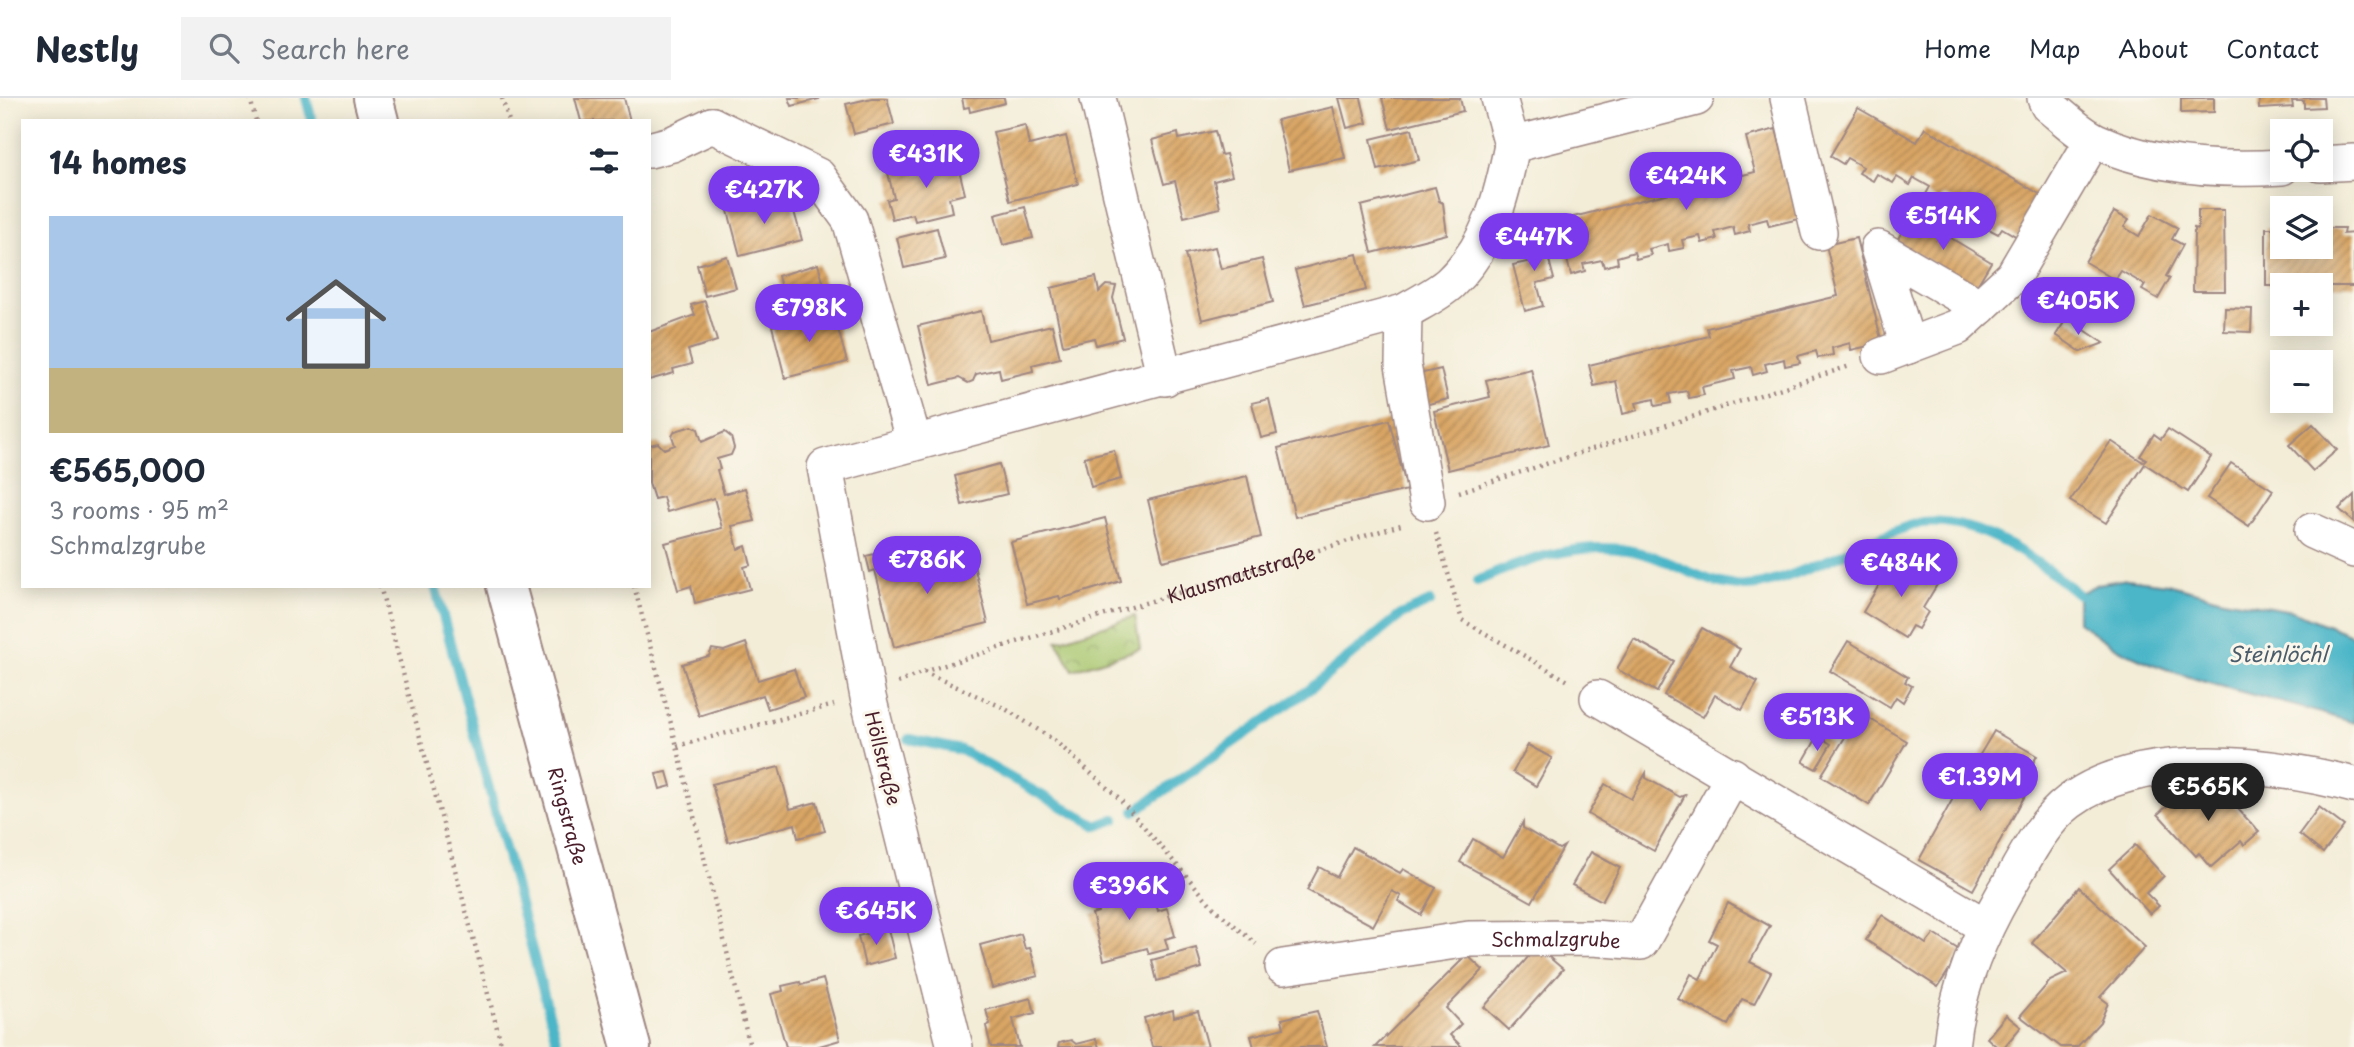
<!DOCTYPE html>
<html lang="en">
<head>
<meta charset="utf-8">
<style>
	body { margin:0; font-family:"Playpen Sans",sans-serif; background:#f2f2f3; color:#1f2937; height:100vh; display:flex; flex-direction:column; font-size:26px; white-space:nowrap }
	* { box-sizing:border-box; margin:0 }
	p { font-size:23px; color:#747a83 }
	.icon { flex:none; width:38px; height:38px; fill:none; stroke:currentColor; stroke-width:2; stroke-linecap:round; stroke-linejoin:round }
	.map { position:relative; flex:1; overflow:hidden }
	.drawer { position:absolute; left:21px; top:21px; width:630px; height:469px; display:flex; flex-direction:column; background:#fff; border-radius:0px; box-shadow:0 4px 18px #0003 }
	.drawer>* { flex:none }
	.controls { position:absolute; left:2270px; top:21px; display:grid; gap:14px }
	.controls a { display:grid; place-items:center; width:63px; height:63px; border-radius:0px; background:#fff; box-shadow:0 4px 18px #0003; font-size:35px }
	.price { position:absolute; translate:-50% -60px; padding:0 16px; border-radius:24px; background:#7c3aed; color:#fff; font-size:23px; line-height:46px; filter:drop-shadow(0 2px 4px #0008) }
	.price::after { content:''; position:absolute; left:50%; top:42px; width:21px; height:16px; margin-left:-10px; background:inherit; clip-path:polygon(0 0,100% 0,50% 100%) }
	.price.selected { background:#222; color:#fff }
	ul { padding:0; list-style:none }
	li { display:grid; align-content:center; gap:14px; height:371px; padding:0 28px }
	li span { display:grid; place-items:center; height:217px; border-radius:0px; color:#555 }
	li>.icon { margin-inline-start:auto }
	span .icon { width:126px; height:126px; fill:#fffc; stroke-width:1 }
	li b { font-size:30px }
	h2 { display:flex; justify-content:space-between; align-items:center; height:84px; padding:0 28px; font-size:30px }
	header { display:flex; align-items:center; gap:42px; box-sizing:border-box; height:98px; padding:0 35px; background:#fff; border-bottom:2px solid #e0e1e3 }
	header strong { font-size:33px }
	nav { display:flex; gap:38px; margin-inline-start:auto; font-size:24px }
	.search { width:490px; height:63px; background:#f2f2f3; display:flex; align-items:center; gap:18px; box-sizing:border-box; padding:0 24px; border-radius:0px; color:#747a83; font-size:26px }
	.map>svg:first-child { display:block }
	.park { fill:url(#park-crowns); stroke:#78724c; stroke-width:2 }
	.water { fill:#4bb6c8; stroke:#4a6a7a; stroke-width:2 }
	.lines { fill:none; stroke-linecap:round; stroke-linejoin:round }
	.stream { stroke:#4bb6c8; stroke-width:10 }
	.building { fill:url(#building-hatch) }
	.minor-casing { stroke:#9e8682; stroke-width:38 }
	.major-casing { stroke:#9e8682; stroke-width:42 }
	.path { stroke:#9e8682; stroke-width:4.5; stroke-dasharray:2 5; stroke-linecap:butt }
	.minor { stroke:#fff; stroke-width:35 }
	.major { stroke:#fff; stroke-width:38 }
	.labels { text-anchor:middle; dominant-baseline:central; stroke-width:6; stroke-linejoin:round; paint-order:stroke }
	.street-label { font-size:19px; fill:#4a1f2b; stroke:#fbf7ec }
	.water-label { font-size:21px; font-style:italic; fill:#4a5b6a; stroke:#fbf7ec }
</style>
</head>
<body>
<header>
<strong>Nestly</strong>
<div class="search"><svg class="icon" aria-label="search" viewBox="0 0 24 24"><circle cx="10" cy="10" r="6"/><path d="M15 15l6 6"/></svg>Search here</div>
<nav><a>Home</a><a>Map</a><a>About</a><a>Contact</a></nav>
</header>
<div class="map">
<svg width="2354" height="949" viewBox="0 0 2354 949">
	<defs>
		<pattern id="park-crowns" width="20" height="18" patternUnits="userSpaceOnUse" patternTransform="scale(1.75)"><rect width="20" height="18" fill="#a7c66d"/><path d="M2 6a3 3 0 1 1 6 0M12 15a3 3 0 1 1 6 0" fill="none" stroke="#8aa05a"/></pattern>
		<pattern id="building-hatch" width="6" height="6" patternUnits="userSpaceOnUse" patternTransform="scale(1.75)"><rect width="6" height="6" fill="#d9a665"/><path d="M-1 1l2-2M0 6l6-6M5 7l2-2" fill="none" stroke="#b28753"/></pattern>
	</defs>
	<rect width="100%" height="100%" fill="#fbf7ec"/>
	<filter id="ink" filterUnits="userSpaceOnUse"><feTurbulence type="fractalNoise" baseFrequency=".0143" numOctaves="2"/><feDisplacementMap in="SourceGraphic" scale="14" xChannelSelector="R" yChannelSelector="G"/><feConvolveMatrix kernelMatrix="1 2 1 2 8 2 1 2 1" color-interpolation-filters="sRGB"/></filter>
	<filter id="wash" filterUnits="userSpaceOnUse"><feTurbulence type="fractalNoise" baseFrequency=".00686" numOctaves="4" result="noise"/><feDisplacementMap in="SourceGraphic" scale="28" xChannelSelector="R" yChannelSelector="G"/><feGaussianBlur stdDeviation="1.57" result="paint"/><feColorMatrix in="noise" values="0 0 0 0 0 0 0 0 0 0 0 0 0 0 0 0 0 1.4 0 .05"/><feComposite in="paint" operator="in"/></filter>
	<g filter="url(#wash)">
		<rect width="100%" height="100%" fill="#f3edd8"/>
		<path class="park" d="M1135 518 1140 551 1073 572 1057 543Z"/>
		<path class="water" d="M2127 481 2167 486 2223 501 2292 513 2354 538V625C2278 600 2195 588 2123 553 2108 546 2093 534 2078 524V496L2098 486Z"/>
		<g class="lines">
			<g class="stream">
				<path d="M306 0 312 23"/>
				<path d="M1477 483C1531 459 1593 438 1651 458 1683 469 1712 489 1747 488 1775 486 1803 472 1828 462 1850 454 1902 427 1922 425 1979 419 2036 461 2078 496"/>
				<path d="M435 488 558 949"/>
				<path d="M909 641 961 652 1097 728 1115 721"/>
				<path d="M1135 713 1310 591 1401 517 1430 504"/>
			</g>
		</g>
		<g id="blocks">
			<g class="building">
				<path d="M575 0H624L630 23H581Z"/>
				<path d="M789 0H819V1L792 8Z"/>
				<path d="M872 0H887L894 26 854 36 846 6Z"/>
				<path d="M962 0H1004L1005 5 970 14 969 9 964 10Z"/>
				<path d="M1339 0H1361L1367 25 1347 30Z"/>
				<path d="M1382 0H1460L1463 13 1390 31Z"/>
				<path d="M2181 0H2214V14L2181 15Z"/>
				<path d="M2259 0H2323L2324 9 2304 10V3H2292L2293 9 2259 11Z"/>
				<path d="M1333 9 1345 60 1289 72 1277 22Z"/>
				<path d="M1858 10 1917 44 1925 30 2043 98 2019 140 2002 130 1998 136 1985 129 1988 123 1973 114 1969 120 1956 112 1959 106 1943 97 1939 103 1926 96 1930 89 1914 80 1910 87 1897 79 1893 85 1877 76 1873 83 1859 75 1863 69 1847 60 1843 66 1830 58Z"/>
				<path d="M1025 27 1029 47 1066 38 1078 86 1010 103 993 34Z"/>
				<path d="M1412 31 1419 62 1378 72 1371 41Z"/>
				<path d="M1776 31 1799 121 1769 128 1767 121 1748 126 1750 133 1735 137 1733 129 1715 134 1717 141 1702 145 1700 138 1682 142 1684 150 1669 153 1668 146 1649 151 1651 157 1636 161 1634 154 1617 159 1618 165 1604 169 1602 162 1583 166 1585 173 1571 177 1557 123 1755 74 1746 39Z"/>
				<path d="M1215 33 1221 57 1226 56 1232 78 1214 83 1220 110 1184 119 1175 83 1164 86 1152 42 1178 35 1179 41Z"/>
				<path d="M955 55 965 96 949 100 952 114 915 123 913 116 892 121 887 102 894 100 888 75 916 69 918 76 932 72 930 62Z"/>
				<path d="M1435 89 1439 103 1443 105 1447 136 1372 155 1361 108Z"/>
				<path d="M790 99 802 142 740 158 727 109 752 104 753 109Z"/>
				<path d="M1025 109 1033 140 1003 147 995 117Z"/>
				<path d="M2198 112H2224L2225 193H2193L2194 130 2198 131Z"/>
				<path d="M2114 114 2129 122 2124 129 2139 138 2152 116 2178 130 2172 141 2183 147 2166 178 2170 180 2158 201 2142 192 2145 187 2121 173 2115 182 2085 164Z"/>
				<path d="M1912 117 1991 164 1975 191 1896 144Z"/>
				<path d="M937 130 945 161 904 170 897 140Z"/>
				<path d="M2266 130H2282V149H2320V130H2344L2343 136 2354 135V188H2266Z"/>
				<path d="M1542 136 1554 181 1537 185 1543 208 1525 213 1513 167 1532 163 1526 140Z"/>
				<path d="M1856 140 1882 245 1851 252 1850 245 1832 250 1833 257 1818 260 1816 253 1798 258 1800 265 1785 268 1784 261 1765 266 1767 273 1753 277 1751 269 1733 273 1735 281 1702 289 1704 297 1689 300 1687 293 1669 296 1671 305 1655 308 1654 301 1636 305 1638 312 1623 316 1616 283 1594 288 1589 267 1709 238 1707 230 1838 198 1826 147Z"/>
				<path d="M1215 149 1221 171 1262 161 1273 204 1202 222 1185 156Z"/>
				<path d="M1357 156 1366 192 1305 207 1295 172Z"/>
				<path d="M727 158 736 190 705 198 697 167Z"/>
				<path d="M818 166 826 194 785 204 778 178Z"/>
				<path d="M1096 179 1099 194 1106 187 1116 188 1113 200 1123 240 1096 247 1094 240 1063 247 1051 190Z"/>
				<path d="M705 203 717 243 688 252 692 266 673 271 674 275 649 282V234L695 217 691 207Z"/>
				<path d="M2225 210 2252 211 2251 234 2224 233Z"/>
				<path d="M833 213 847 264 785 280 772 228Z"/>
				<path d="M981 213 988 242 1052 227 1060 260 1032 267 1033 273 1001 281 999 271 976 276 973 283 968 285 959 280 932 287 918 228Z"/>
				<path d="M2067 220 2104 245 2081 254 2056 237Z"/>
				<path d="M1441 271 1448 301 1417 309 1410 278Z"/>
				<path d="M1531 271 1549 347 1448 372 1434 313 1490 299 1486 282Z"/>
				<path d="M1269 301 1277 336 1261 340 1252 305Z"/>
				<path d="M1389 322 1407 392 1295 419 1278 350Z"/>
				<path d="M2313 326 2337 352 2313 373 2289 347Z"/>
				<path d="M692 328 698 331 702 344 725 334 731 339 734 350 731 357 717 361 720 371 717 372 724 396 745 390 755 423 732 428 738 451 746 448 751 467 744 469 750 491 695 505 691 488 678 492 665 445 722 430 714 400 667 414 663 399 654 401 649 385V347L658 345 664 351 675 347 672 338 675 333Z"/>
				<path d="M2168 331 2211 359 2188 394 2145 366 2106 425 2070 403 2111 343 2143 364 2146 361 2140 358 2154 336 2161 341Z"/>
				<path d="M1114 352 1121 381 1091 389 1084 359Z"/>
				<path d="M2231 365 2273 392 2249 428 2207 400Z"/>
				<path d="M999 366 1007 396 962 407 955 378Z"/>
				<path d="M1247 378 1261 439 1163 463 1148 402Z"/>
				<path d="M2354 397V424L2339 411Z"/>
				<path d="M1105 420 1121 483 1060 501 1059 498 1027 506 1011 444Z"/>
				<path d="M913 447 920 472 972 459 988 525 894 549 875 472 870 474 866 458Z"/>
				<path d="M1895 460 1938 485 1923 510 1928 514 1918 531 1912 528 1905 540 1863 514Z"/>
				<path d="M1702 530 1740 551 1730 569 1758 584 1742 612 1715 597 1703 619 1664 597Z"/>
				<path d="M1634 541 1674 563 1657 594 1617 571Z"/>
				<path d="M1848 543 1908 579 1905 584 1912 588 1903 604 1896 599 1890 609 1830 573Z"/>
				<path d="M746 545 758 582 794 571 804 599 768 611 763 597 699 618 682 566 709 558 712 551 724 553Z"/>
				<path d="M1860 615 1907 643 1869 707 1821 678Z"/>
				<path d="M1994 633 2037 658 2020 687 2028 692 1973 792 1919 762 1962 684 1975 691 1980 682 1969 675Z"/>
				<path d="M1818 638 1831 646 1816 671 1803 664Z"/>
				<path d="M1528 647 1552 660 1536 688 1513 674Z"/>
				<path d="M779 669 790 711 817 704 825 733 798 740 795 726 728 744 712 686Z"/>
				<path d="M667 674 671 688 660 691 656 676Z"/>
				<path d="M1646 675V680L1680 699 1685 697 1654 753 1588 716 1605 686 1631 701Z"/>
				<path d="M2192 686 2203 698 2216 687 2259 734 2244 747 2241 743 2211 769 2199 755 2196 758 2158 716Z"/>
				<path d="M2319 709 2344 728 2323 755 2299 736Z"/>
				<path d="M1523 724V730L1559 751 1564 748 1532 804 1460 764 1473 741 1503 759Z"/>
				<path d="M2135 747 2164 778 2146 795 2159 808 2150 816 2109 771Z"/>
				<path d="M1353 749 1400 775 1403 771 1436 790 1421 817 1398 803 1401 798 1392 793 1373 828 1307 792 1319 769 1337 779Z"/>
				<path d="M1591 754 1620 770 1602 803 1572 787Z"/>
				<path d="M1131 783 1137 803 1154 799 1158 813 1167 810 1175 838 1165 841 1168 851 1149 856 1147 850 1104 862 1092 816 1098 814 1092 793Z"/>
				<path d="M2079 789 2145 849 2100 899 2108 905 2100 924 2077 949H2061L2020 918 2050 883 2067 875 2032 845Z"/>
				<path d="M1728 805 1770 828 1750 864 1771 874 1754 906 1742 901 1728 927 1678 901 1691 876 1700 881 1717 846 1709 842Z"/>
				<path d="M1882 817 1926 846 1934 836 1961 853 1938 889 1866 842Z"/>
				<path d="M888 831 895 860 865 868 858 838Z"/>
				<path d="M1021 836 1025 851 1030 850 1038 878 992 890 980 847Z"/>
				<path d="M1537 849 1563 871 1509 932 1484 909Z"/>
				<path d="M1196 850 1202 870 1157 883 1152 862Z"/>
				<path d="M1467 857 1483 872 1446 910 1461 926 1450 937 1462 949H1375Z"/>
				<path d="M823 881 840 942 816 949H786L771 896 783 893 782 888 800 884 801 887Z"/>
				<path d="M1031 900 1035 915 1013 921 1020 949H991L986 928 990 926 986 912Z"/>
				<path d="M1173 912 1174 919 1198 913 1208 949H1152L1144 920Z"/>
				<path d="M1317 913 1327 949H1254L1251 938 1284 930 1282 921Z"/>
				<path d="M2006 917 2021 929 2004 949H1997L1987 940Z"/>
				<path d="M1096 941 1099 949H1058L1059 945 1071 942 1076 946Z"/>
			</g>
		</g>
	</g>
	<g filter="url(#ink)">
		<use href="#blocks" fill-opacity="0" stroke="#9e8682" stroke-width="2"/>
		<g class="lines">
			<defs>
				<g id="minor">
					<path d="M1098 0 1165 280"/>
					<path d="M1499 0 1512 47"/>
					<path d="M1788 0 1819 134"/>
					<path d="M2045 0 2048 7C2063 19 2079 35 2096 43 2153 69 2220 73 2282 69"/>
					<path d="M712 27 818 78 850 122 914 344"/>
					<path d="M649 52 672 46 712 27"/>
					<path d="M2320 66 2354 64"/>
					<path d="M1404 214 1403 267 1427 404"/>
					<path d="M1908 248 1878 150 1980 209"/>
					<path d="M1881 258 1958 229 2013 178 2093 42"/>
					<path d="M2312 433 2354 452"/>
					<path d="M1598 600 1985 828"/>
					<path id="s2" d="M1283 869 1469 841 1593 840 1641 844 1733 678"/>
					<path d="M955 949 868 599 825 369 1404 214C1419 205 1438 196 1450 185 1490 147 1502 98 1512 47L1696 0"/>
					<path d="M1951 949C1956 895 1978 841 2005 794 2023 764 2041 725 2069 704 2142 649 2272 666 2354 687"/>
				</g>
				<g id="major">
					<path d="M373 0 379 23"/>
					<path id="s3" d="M506 488 631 949"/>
				</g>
			</defs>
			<use href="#minor" class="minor-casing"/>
			<use href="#major" class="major-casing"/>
			<g class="path">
				<path d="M250 0 256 23"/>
				<path d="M502 0 509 23"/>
				<path d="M1459 394 1850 268"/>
				<path d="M1436 435 1462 522 1570 584"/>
				<path d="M380 488 502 949"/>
				<path d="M634 488 677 648 750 949"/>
				<path d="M924 574 1004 610 1054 642 1119 700 1214 810 1256 846"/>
				<path id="s1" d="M898 585 923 574 1017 544 1404 426"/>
				<path d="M677 648 834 607"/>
			</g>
			<use href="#minor" class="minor"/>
			<use href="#major" class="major"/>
		</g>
	</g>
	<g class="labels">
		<g class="street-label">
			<text stroke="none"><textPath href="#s1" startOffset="360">Klausmattstraße</textPath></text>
			<text transform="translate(884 660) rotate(76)">Höllstraße</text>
			<text stroke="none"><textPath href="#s3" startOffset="238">Ringstraße</textPath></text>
			<text stroke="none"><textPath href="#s2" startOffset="275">Schmalzgrube</textPath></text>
		</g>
		<g class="water-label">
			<text x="2278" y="555">Steinlöchl</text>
		</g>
	</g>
</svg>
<div class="controls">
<a><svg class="icon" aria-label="locate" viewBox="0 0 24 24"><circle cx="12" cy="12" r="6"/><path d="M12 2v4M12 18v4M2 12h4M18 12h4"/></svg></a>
<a><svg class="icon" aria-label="layers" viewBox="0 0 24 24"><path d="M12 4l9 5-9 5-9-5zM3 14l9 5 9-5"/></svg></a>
<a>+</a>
<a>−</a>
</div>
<b class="price" style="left:926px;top:92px">€431K</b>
<b class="price" style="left:1686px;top:114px">€424K</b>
<b class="price" style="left:764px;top:128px">€427K</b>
<b class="price" style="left:1943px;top:154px">€514K</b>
<b class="price" style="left:1534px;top:175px">€447K</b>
<b class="price" style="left:2078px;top:239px">€405K</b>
<b class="price" style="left:809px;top:246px">€798K</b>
<b class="price" style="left:927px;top:498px">€786K</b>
<b class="price" style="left:1901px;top:501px">€484K</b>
<b class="price" style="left:1817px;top:655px">€513K</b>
<b class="price" style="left:1980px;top:715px">€1.39M</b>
<b class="price selected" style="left:2208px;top:725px">€565K</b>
<b class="price" style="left:1129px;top:824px">€396K</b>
<b class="price" style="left:876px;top:849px">€645K</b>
<section class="drawer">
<h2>14 homes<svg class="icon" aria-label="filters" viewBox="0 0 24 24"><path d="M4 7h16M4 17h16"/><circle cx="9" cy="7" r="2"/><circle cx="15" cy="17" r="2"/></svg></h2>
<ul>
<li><span style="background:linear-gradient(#a9c7e8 70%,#c2b280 0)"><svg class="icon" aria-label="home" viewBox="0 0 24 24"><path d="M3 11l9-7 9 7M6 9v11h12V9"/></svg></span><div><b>€565,000</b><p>3 rooms · 95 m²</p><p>Schmalzgrube</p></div></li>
</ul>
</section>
</div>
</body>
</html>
